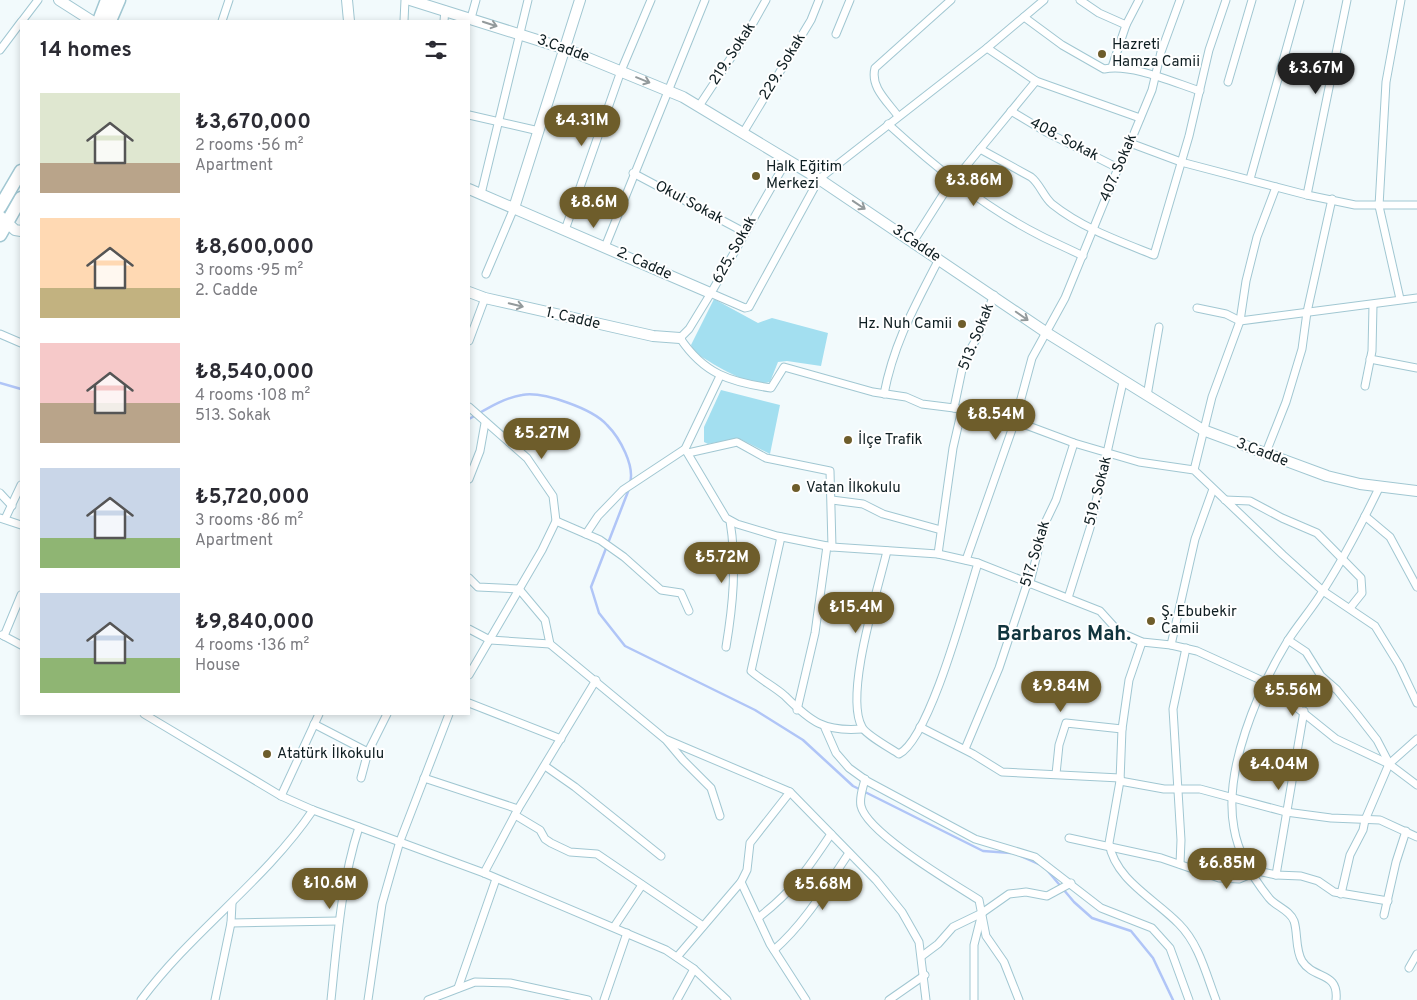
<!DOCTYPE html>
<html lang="en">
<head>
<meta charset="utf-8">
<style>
	body { margin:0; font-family:Overpass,sans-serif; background:#f7f7f7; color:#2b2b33; height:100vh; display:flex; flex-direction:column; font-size:19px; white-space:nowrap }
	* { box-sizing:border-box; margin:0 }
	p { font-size:16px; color:#7c7c81 }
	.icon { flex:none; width:28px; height:28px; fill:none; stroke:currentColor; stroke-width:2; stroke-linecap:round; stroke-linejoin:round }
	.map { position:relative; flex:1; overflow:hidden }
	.side { position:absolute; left:20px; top:20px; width:450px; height:695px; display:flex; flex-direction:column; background:#fff; border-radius:0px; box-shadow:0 2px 8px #0003 }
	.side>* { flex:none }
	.price { position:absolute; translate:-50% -42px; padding:0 11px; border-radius:18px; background:#6e5d2b; color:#fff; font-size:16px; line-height:32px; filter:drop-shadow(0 1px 2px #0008) }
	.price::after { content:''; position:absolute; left:50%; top:30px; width:15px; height:11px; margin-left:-8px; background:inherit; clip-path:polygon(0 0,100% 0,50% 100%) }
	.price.current { background:#222; color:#fff }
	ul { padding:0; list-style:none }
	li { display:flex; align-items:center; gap:15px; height:125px; padding:0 20px }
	li span { display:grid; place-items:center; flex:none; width:140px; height:100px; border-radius:0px; color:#555 }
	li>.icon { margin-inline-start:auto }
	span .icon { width:60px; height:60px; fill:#fffc; stroke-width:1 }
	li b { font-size:21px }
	h2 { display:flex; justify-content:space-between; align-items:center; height:60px; padding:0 20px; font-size:21px }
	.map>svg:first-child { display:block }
	.green { fill:#a3dff0 }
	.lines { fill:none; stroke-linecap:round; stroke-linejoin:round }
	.stream { stroke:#b0c5f7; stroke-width:2.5 }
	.street-casing { stroke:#a1c7d2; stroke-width:9 }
	.secondary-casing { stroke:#a1c7d2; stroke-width:12 }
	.highway-casing { stroke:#a1c7d2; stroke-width:15 }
	.street { stroke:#fff; stroke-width:7 }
	.secondary { stroke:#fff; stroke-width:10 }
	.highway { stroke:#fff; stroke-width:12 }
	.oneway { stroke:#939a9c }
	.poi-dot { fill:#6e5d2b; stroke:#fff; stroke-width:2 }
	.labels { text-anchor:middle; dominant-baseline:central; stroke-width:4; stroke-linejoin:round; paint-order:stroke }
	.poi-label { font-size:15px; fill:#0f1e22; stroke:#fff; text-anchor:start }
	.street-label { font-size:15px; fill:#0f1e22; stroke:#fff }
	.district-label { font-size:20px; font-weight:bold; fill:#10343d; stroke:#fff }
</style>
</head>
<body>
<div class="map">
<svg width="1417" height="1000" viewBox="0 0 1417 1000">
	<rect width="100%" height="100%" fill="#f2fafc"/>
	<g class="green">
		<path d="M714 299 758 323 772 318 828 333 821 366 787 361 778 362 770 382C749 388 713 364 694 352L691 345Z"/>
		<path d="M721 390 780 405 770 454 738 438 708 444 704 442V427Z"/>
	</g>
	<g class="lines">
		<g class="stream">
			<path d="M0 383 21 389"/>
			<path d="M469 419C485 410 503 398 522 395 543 391 593 409 607 425 620 438 635 466 630 483"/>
			<path d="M629 489 591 587 599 613 625 646 755 710 803 740 853 786 983 851 1011 853"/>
			<path d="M1021 856 1039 864"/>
			<path d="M1047 870 1074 902 1092 918 1131 931 1153 958 1173 1000"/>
		</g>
		<defs>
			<g id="street">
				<path d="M1080 0 1099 13 1126 25"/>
				<path d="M1024 17 1062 45 1104 69C1131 63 1175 83 1200 91"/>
				<path d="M471 18 476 0"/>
				<path d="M22 21 38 0"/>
				<path d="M222 21 229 0"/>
				<path d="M404 21 405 0"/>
				<path d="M444 21 445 10"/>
				<path d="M836 34 850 0"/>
				<path d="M987 48 1036 81 1140 118"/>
				<path d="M0 50 21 22"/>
				<path d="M1112 67 1126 25 1139 0"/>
				<path d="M1228 82 1252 0"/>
				<path d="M699 106 748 32 766 0"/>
				<path d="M1011 111 1046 132 1118 168"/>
				<path d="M469 115 539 131"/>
				<path d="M898 116C887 101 870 87 875 68L951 0"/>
				<path d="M888 124C934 166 985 208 1041 236 1055 243 1069 249 1083 256"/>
				<path d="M743 133 811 20 819 0"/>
				<path d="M1130 143 1181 162 1307 195 1355 205H1417"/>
				<path d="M980 149 1031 177C1040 184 1043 196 1052 204 1082 228 1119 241 1154 255L1189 136 1209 50 1226 0"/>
				<path d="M787 160 711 293 689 329 680 338C704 374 730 382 771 388L784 367 873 392 906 397 922 404 954 408 1015 421 1074 443 1139 462 1194 470 1283 555 1323 591 1375 626 1399 665 1417 703"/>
				<path d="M633 173 744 232"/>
				<path d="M1250 179 1300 0"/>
				<path d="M481 194 528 0"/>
				<path d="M1307 195 1347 0"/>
				<path d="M565 230 621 71 651 0"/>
				<path d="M913 242 953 179 962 171 1036 81"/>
				<path d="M605 247 705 0"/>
				<path d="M486 274 514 208"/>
				<path d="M708 292 745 308 749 307 819 179 987 48 1044 0"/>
				<path d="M1400 299 1379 206 1386 82 1401 0"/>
				<path d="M1197 308 1226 314 1240 321 1417 298"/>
				<path d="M0 334 21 343"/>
				<path d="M469 341 485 298"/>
				<path d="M1370 359 1417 368"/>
				<path d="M1365 386 1372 351 1373 305"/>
				<path d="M884 394C894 342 915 306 939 259"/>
				<path d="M1147 396 1159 327"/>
				<path d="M469 407 527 458 553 496 556 521 542 550 469 675"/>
				<path d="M954 408 964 360 977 338 994 295"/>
				<path d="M685 449 726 518 737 524 777 536 832 547 938 554 978 563 1100 611 1119 632 1142 642 1171 645 1195 539 1213 489"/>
				<path d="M688 453 737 442 766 458 830 471 832 547"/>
				<path d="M1265 455 1286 402 1302 349 1307 312 1332 199"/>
				<path d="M1194 470 1212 397 1240 321 1246 281 1257 237 1276 187"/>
				<path d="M469 479 480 451 485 423"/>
				<path d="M0 493 12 506"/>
				<path d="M832 500 863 504 883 514 941 530"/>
				<path d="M1225 500 1250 501 1282 518 1317 533 1361 578 1362 593 1350 608"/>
				<path d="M1365 516 1390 537 1417 587"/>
				<path d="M0 518 21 525"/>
				<path d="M5 519 21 485"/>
				<path d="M556 521 600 540 624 557 661 590 681 593 689 611"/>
				<path d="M586 534 598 516 623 490 685 449 720 376"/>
				<path d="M781 537 751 671C761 680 775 687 785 696 811 722 824 732 862 729"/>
				<path d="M887 551C878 589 844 695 862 727 866 735 890 748 899 754 930 738 966 601 978 563"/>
				<path d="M938 554 953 448 962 409"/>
				<path d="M966 560 1015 421 1032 358 1065 298 1116 173 1130 143 1152 90 1161 52 1180 0"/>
				<path d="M469 578 478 587 519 589 545 620 550 644 665 739 790 792 876 880 902 912 919 942 926 1000"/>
				<path d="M1068 598 1090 528 1123 382"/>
				<path d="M469 629 490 640 550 644"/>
				<path d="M2 635 21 645"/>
				<path d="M4 636 21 595"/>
				<path d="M1288 640 1306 652 1321 676 1337 690 1356 713 1377 740 1389 763"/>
				<path d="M1142 642 1129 680 1122 729 1120 781 1109 843C1115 880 1155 899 1179 924 1199 944 1206 974 1216 1000"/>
				<path d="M1171 645 1197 651 1265 682 1336 739 1389 764 1417 785"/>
				<path d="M726 647C733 605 737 563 730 521"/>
				<path d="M469 703 561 739"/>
				<path d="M797 710 815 633 827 546"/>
				<path d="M144 714 281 796 313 810 484 873 666 950 694 969 727 1000"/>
				<path d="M314 724 368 752"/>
				<path d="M920 727 973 754 1002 772 1120 778"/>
				<path d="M825 728 836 753 849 768 867 781 975 839 1035 857 1101 908 1152 928 1170 948 1189 1000"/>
				<path d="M667 741 683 760 711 788 720 816"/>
				<path d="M965 749 999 668 1026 587 1030 582 1045 523 1056 500 1074 443"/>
				<path d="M545 766 575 787 661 856"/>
				<path d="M1056 774 1059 745 1066 723 1122 729"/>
				<path d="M361 778 368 752 387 714"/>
				<path d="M424 778 518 809"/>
				<path d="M865 779C863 788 859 797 861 806 867 833 954 884 979 900L986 936 1004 962 1019 1000"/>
				<path d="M1120 781 1164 789H1200L1286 812 1331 818 1380 820 1417 837"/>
				<path d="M281 796 319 714"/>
				<path d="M515 815 540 830 545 839 551 843 570 852 597 854 703 926"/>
				<path d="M1069 838 1161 858 1219 878 1239 879 1258 871 1276 875 1301 876 1318 881 1334 892 1388 901"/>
				<path d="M1180 864 1181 840 1173 709 1186 648"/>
				<path d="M484 873 518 809 596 680"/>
				<path d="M1276 875 1304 711"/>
				<path d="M741 882 770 944 806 1000"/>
				<path d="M1341 894 1350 855 1363 830 1365 820 1389 764 1417 739"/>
				<path d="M1384 915 1396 862 1406 831"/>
				<path d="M758 918C793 891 807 870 831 834"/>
				<path d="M231 923 339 921"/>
				<path d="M614 927 642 885"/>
				<path d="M774 950C805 923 826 887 849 853"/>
				<path d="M922 956 938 944 953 927 982 913"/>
				<path d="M677 957 741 882 747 870 750 843 790 792"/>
				<path d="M1409 968 1417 954"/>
				<path d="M458 988 496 879"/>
				<path d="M141 1000C192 931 265 881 313 810"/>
				<path d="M215 1000 231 923 232 903"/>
				<path d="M331 1000C337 942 341 883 359 827"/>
				<path d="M368 1000 382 904 400 841 449 714"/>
				<path d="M428 1000 475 982 510 983 588 1000"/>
				<path d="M604 1000 627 933"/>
				<path d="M677 1000 694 969"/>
				<path d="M889 1000 925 975"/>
				<path d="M974 1000V945L982 913 1009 894 1026 892 1047 896 1071 883"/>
				<path d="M1336 1000C1339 971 1314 980 1302 961 1295 949 1298 933 1294 921 1290 910 1275 906 1269 898 1253 878 1238 853 1234 828 1223 770 1258 690 1287 642 1298 624 1313 608 1324 589 1345 556 1363 521 1380 486"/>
			</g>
			<g id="secondary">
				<path d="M59 0 92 21"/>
				<path d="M347 0 349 21"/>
				<path d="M410 0 566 49 683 97 819 179 1047 333 1203 430 1327 476 1360 484 1417 491"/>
				<path d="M469 189 708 292"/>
				<path d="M514 208 580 0"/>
				<path d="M0 216 15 230 21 231"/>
				<path d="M469 292 485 298 653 336 680 338"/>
			</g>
			<g id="highway">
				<path d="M99 21 107 0"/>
				<path d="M110 21 119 0"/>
				<path d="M0 207 21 171"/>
				<path d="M0 235 21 198"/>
			</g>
		</defs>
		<use href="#street" class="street-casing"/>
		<use href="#secondary" class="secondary-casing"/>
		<use href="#highway" class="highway-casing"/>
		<use href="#street" class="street"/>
		<use href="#secondary" class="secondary"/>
		<use href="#highway" class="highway"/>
	</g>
	<defs><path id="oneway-shaft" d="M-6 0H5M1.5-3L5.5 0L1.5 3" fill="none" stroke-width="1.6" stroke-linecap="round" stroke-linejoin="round" transform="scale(1.25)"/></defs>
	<g class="oneway">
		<use href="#oneway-shaft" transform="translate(490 24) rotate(18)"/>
		<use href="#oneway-shaft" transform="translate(643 80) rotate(22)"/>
		<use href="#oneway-shaft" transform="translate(859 205) rotate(34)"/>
		<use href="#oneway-shaft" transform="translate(516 305) rotate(14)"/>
		<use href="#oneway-shaft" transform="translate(1022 316) rotate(35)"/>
	</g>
	<g class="poi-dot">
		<circle cx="1102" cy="54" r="5"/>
		<circle cx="756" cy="176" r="5"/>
		<circle cx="962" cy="324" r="5"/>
		<circle cx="848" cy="440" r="5"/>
		<circle cx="796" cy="488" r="5"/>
		<circle cx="1151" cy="621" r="5"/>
		<circle cx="267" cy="754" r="5"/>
	</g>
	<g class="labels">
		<g class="poi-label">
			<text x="1112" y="45">Hazreti<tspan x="1112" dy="17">Hamza Camii</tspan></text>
			<text x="766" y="167">Halk Eğitim<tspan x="766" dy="17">Merkezi</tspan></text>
			<text x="952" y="324" text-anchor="end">Hz. Nuh Camii</text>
			<text x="858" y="440">İlçe Trafik</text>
			<text x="806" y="488">Vatan İlkokulu</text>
			<text x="1161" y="612">Ş. Ebubekir<tspan x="1161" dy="17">Camii</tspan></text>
			<text x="277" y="754">Atatürk İlkokulu</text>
		</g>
		<g class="street-label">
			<text transform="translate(563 49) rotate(20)">3.Cadde</text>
			<text transform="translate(733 54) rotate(-57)">219. Sokak</text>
			<text transform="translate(783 67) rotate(-59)">229. Sokak</text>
			<text transform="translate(1064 140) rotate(28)">408. Sokak</text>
			<text transform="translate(1119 168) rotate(-67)">407. Sokak</text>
			<text transform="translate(689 203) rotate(28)">Okul Sokak</text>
			<text transform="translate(916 244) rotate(34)">3.Cadde</text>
			<text transform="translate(735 250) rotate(-61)">625. Sokak</text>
			<text transform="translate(644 264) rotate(24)">2. Cadde</text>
			<text transform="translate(573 319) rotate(13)">1. Cadde</text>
			<text transform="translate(977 337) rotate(-68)">513. Sokak</text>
			<text transform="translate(1262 453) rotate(21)">3.Cadde</text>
			<text transform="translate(1099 491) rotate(-76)">519. Sokak</text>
			<text transform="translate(1036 554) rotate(-73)">517. Sokak</text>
		</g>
		<g class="district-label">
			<text x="1064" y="635">Barbaros Mah.</text>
		</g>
	</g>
</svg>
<b class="price current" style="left:1316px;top:95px">₺3.67M</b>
<b class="price" style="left:582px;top:147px">₺4.31M</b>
<b class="price" style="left:974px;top:207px">₺3.86M</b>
<b class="price" style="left:594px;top:229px">₺8.6M</b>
<b class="price" style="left:996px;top:441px">₺8.54M</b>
<b class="price" style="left:542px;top:460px">₺5.27M</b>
<b class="price" style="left:722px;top:584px">₺5.72M</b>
<b class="price" style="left:856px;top:634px">₺15.4M</b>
<b class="price" style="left:1061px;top:713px">₺9.84M</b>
<b class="price" style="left:1293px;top:717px">₺5.56M</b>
<b class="price" style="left:1279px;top:791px">₺4.04M</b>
<b class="price" style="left:1227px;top:890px">₺6.85M</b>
<b class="price" style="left:330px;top:910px">₺10.6M</b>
<b class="price" style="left:823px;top:911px">₺5.68M</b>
<section class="side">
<h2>14 homes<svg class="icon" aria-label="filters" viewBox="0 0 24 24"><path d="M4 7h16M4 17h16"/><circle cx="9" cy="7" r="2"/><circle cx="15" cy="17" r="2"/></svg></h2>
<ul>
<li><span style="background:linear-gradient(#dfe7d0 70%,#b9a48a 0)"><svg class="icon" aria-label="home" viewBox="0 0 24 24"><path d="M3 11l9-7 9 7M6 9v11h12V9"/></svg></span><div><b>₺3,670,000</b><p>2 rooms · 56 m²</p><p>Apartment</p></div></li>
<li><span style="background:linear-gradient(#ffd9b3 70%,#c2b280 0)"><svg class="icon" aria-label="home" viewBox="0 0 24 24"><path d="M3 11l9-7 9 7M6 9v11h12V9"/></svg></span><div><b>₺8,600,000</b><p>3 rooms · 95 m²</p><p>2. Cadde</p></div></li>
<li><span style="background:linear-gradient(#f6c9c9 60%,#b9a48a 0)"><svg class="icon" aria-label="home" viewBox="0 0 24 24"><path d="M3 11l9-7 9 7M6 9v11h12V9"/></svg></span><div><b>₺8,540,000</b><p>4 rooms · 108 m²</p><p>513. Sokak</p></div></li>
<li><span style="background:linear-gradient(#c9d6e8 70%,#8fb573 0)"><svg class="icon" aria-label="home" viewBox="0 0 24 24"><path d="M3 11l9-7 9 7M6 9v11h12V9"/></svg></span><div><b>₺5,720,000</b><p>3 rooms · 86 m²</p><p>Apartment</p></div></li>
<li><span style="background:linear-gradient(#c9d6e8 65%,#8fb573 0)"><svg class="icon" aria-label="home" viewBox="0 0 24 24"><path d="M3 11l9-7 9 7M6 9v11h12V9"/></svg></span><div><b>₺9,840,000</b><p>4 rooms · 136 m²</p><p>House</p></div></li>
</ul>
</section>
</div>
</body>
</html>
